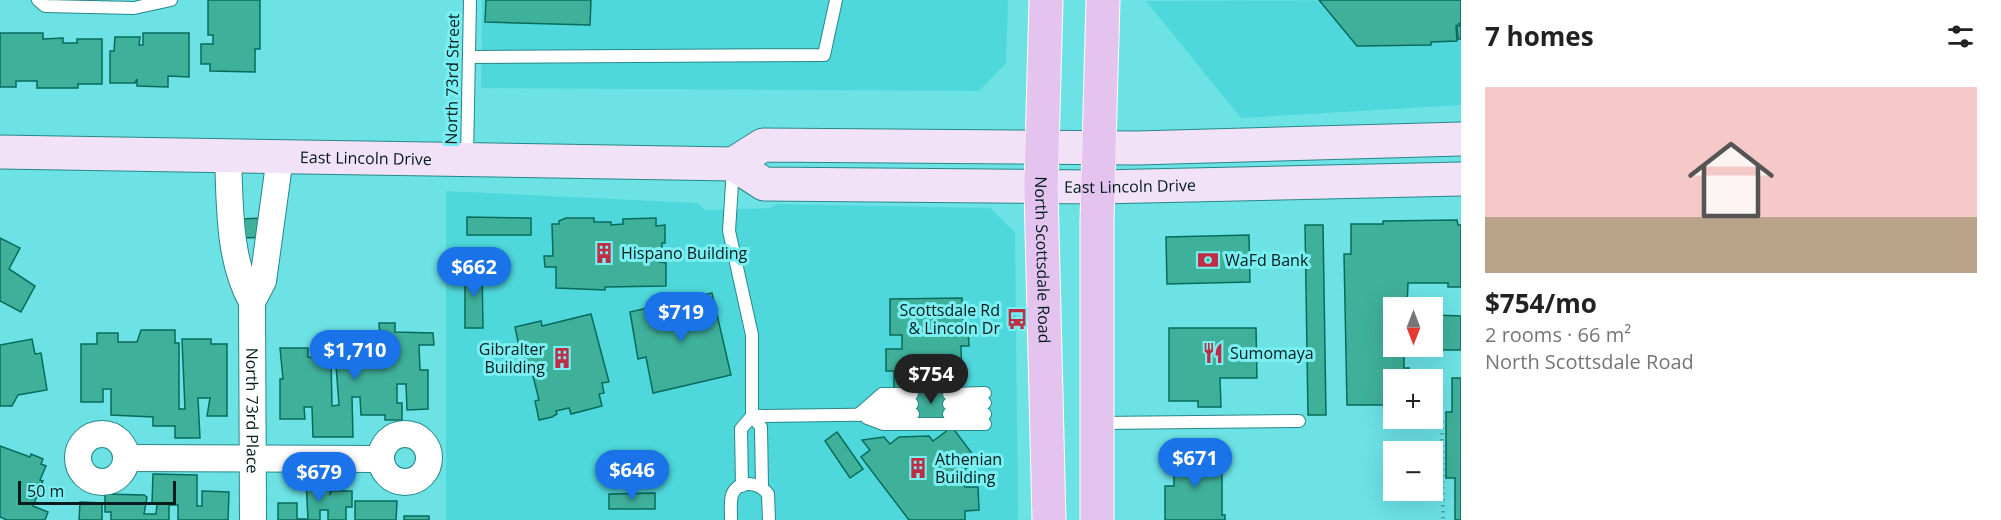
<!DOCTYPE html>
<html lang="en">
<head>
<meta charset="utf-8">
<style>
	body { margin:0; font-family:"Open Sans",sans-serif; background:#f6f6f6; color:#222; height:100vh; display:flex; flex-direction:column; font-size:22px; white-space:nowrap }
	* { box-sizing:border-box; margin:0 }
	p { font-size:20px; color:#767676 }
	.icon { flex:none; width:33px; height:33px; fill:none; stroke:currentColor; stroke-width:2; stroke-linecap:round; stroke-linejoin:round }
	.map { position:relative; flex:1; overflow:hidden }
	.side { display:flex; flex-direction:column; background:#fff; width:540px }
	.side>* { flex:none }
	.needle { width:39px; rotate:180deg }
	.fabs { position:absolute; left:1383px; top:297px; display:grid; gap:12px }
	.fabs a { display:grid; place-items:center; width:60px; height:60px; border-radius:0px; background:#fff; box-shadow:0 6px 24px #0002; font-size:30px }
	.scale { position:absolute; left:18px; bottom:15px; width:158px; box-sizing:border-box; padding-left:6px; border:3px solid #021b1b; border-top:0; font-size:16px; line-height:21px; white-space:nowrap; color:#021b1b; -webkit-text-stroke:4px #7aeff2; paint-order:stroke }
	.price { position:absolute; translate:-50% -51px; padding:0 14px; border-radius:21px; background:#1a73e8; color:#fff; font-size:20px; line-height:39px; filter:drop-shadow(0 2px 3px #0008) }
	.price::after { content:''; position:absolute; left:50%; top:36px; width:18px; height:14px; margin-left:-9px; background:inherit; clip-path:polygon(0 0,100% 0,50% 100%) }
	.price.on { background:#222; color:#fff }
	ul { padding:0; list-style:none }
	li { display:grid; align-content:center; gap:12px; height:318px; padding:0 24px }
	li span { display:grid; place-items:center; height:186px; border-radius:0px; color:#555 }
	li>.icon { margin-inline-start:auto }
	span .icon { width:108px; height:108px; fill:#fffc; stroke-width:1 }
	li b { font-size:26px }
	h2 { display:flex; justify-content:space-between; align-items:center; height:72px; padding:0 24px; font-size:26px }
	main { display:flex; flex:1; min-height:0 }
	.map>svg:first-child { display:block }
	.built { fill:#4ed8db }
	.building { fill:#3fb09a; stroke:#086b5c; stroke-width:1.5 }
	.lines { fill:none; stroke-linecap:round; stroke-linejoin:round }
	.lane-casing { stroke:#288789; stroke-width:14 }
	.street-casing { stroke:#288789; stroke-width:28 }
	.secondary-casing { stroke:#288789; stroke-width:35 }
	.primary-casing { stroke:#fff; stroke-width:35 }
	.path { stroke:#4ca6a8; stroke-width:4; stroke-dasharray:1.5 4.5; stroke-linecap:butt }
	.lane { stroke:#fff; stroke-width:12 }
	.street { stroke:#fff; stroke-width:26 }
	.secondary { stroke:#f2e2f7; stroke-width:33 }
	.primary { stroke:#e4c4ee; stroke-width:33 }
	.labels { text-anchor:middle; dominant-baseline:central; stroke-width:6; stroke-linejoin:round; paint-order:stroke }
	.street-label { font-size:16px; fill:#021b1b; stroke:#7aeff2 }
	.poi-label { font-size:16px; fill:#021b1b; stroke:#7aeff2; text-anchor:start }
</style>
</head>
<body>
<main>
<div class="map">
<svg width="1461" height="520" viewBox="0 0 1461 520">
	<rect width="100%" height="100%" fill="#6ce2e5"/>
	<g class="built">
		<path d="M482 0H1008L1006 63 979 91 481 88Z"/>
		<path d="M1461 0V105L1241 118 1146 1Z"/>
		<path d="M446 191 698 203 705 210 770 208 777 204 990 208 1015 232 1018 520H446Z"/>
	</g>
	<g class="building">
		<path d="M208 0H260V49H255V72L210 71V64H201V44H213V35H208Z"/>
		<path d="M486 0H591L590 25 485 22Z"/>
		<path d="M1319 0H1461V22L1456 26 1457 41 1431 42V45L1357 46Z"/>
		<path d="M1461 24V39H1458L1457 27Z"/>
		<path d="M0 33H43V39L63 38V43H77V39H102V84H78V88H37V81H16V87H0Z"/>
		<path d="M143 33H189V77L168 76V87L137 86V79L135 83H110V51H114L115 37H140L139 45H143Z"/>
		<path d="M467 217 531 218V235H467Z"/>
		<path d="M263 218 264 237 244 238 243 219Z"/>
		<path d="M566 218H594V222H611V225L623 224V219L656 218V226L665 225V243H662V250H655V261L666 263V286L605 287V290L556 288V267H545L544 256H553L552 224H559V221Z"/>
		<path d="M1457 220 1458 225H1461V287H1448V283H1408L1407 308H1394V346H1404V368H1409V380H1394V405H1347L1344 254H1351V224H1383V221Z"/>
		<path d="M1305 225H1323L1326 415H1308Z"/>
		<path d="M1249 235 1250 282 1167 284 1166 237Z"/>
		<path d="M0 238 20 248 9 269 35 286 21 312 0 301Z"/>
		<path d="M465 267H482L483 328H465Z"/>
		<path d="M712 293 731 375 653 393 646 357 638 359 630 312Z"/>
		<path d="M962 298 963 327H968L969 346H961L962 387 894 388V371H886V349H902V335H890V299Z"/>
		<path d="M591 314 609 382 602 383 604 393 599 394 602 406 571 414 569 408 556 411 557 414 552 417 539 420 535 401 539 400 531 368 524 370 515 327 541 321 542 326Z"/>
		<path d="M1434 315 1461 316V350H1433Z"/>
		<path d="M379 323H395V332L433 333 434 345H419L420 370H428V409L407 410 406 384H397V403H402V420H385V415H361L360 397H352L353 437H313L312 407H304L305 419H280V379H283L280 348H308V357L331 359 332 406 339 405 335 352H350V340L380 339Z"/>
		<path d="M1169 328H1256L1257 378H1220L1221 407H1198V401H1169Z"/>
		<path d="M141 330H175V343H179V409H185L182 339H211V344H227V416H207L210 398H198L200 438H175V426H153V417L111 415V389H103V402H81V344H97V333H118V342H137Z"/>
		<path d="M32 339 35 354 41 353 47 390 18 395 12 406H0V345Z"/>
		<path d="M1452 378H1461V520H1455V478H1446V412H1452Z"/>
		<path d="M912 387H949V423H913Z"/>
		<path d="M952 427 977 460 956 476 965 487H978L979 510 965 511V520H909L861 457 870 450 862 440 884 437 890 444 899 437 929 436 933 441Z"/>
		<path d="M837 432 863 469 850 478 825 441Z"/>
		<path d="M0 446 30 457 31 454 43 459 41 464 46 466 40 480 43 481 33 506 48 512 45 520H7L0 517Z"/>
		<path d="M1174 453H1216V468H1222V515H1225V520H1165V486H1174Z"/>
		<rect x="608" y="468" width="46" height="15"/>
		<path d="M153 474 197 475V506H202V491L229 492 228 520H178V505H169V520H111V512H105V494L144 495 147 497 144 514H156L157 504H152Z"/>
		<path d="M306 481H330V494L332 491H352V507H346V520H328V510H320V520H278V503H297V519H308Z"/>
		<path d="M655 493V509H609V494Z"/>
		<path d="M355 501H397L396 520H355Z"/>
		<path d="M80 502 102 503V520H79Z"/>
		<rect x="404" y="516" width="25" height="4"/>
	</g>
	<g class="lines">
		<defs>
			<g id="lane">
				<path d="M38 0 45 6 134 8 171 0"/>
				<path d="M469 57 824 55 836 0"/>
				<path d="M467 158 470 0"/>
				<path d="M733 168 729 231 752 335V416L913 414"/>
				<path d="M949 394 985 393"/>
				<path d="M949 404 985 403"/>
				<path d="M867 411 882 405 912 404"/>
				<path d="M949 414H985"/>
				<path d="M858 415 882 394H912"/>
				<path d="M867 418 883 424H985"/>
				<path d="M1099 423 1299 421"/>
				<path d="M742 486 741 429 752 416 761 427 762 487"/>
				<path d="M731 520C731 512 730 503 732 495 738 479 759 482 768 494L769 520"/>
			</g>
			<g id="street">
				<path id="s1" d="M228 156C230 204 228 259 252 302L253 520"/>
				<path d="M252 302 263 281 280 157"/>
				<circle cx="405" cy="458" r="24"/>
				<circle cx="102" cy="458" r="24"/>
				<path d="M126 458 381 459"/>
			</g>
			<g id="secondary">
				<path id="s2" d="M0 152 733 164 764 184 1098 187 1461 179"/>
				<path d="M733 164 763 145 1137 148 1461 139"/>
			</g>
			<g id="primary">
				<path id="s3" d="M1046 0 1041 187 1049 520"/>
				<path d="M1097 520V221L1103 0"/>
			</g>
		</defs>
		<use href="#lane" class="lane-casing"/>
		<use href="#street" class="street-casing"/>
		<use href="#secondary" class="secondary-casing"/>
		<use href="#primary" class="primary-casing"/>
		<path class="path" d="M1442 421 1443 520"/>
		<use href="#lane" class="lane"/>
		<use href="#street" class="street"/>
		<use href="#secondary" class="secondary"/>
		<use href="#primary" class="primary"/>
	</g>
	<defs>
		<symbol id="building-bare" viewBox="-9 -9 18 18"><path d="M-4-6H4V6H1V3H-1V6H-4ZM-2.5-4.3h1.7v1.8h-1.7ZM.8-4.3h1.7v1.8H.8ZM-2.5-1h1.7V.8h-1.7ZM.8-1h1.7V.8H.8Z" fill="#be2d44" stroke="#7aeff2" stroke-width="2.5" paint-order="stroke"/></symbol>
		<symbol id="bank-bare" viewBox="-9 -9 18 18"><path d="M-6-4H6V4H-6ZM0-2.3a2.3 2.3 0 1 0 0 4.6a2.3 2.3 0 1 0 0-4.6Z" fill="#be2d44" stroke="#7aeff2" stroke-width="2.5" paint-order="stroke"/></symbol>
		<symbol id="bus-bare" viewBox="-9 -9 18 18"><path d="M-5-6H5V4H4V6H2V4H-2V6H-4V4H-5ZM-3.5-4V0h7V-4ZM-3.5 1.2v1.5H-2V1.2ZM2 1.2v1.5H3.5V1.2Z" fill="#be2d44" stroke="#7aeff2" stroke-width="2.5" paint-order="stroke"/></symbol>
		<symbol id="restaurant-bare" viewBox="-9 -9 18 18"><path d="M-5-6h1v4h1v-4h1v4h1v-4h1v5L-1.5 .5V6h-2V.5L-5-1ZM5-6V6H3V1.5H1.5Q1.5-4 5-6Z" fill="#be2d44" stroke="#7aeff2" stroke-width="2.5" paint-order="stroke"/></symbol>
	</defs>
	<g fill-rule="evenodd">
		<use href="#building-bare" x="589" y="238" width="30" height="30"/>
		<use href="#bank-bare" x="1193" y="245" width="30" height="30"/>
		<use href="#bus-bare" x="1002" y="304" width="30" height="30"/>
		<use href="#restaurant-bare" x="1198" y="338" width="30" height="30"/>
		<use href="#building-bare" x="547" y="343" width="30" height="30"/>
		<use href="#building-bare" x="903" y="453" width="30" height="30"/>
	</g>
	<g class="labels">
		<g class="street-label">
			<text transform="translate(452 79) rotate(-89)">North 73rd Street</text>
			<text stroke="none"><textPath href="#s2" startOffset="366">East Lincoln Drive</textPath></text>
			<text stroke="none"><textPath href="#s2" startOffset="1136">East Lincoln Drive</textPath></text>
			<text stroke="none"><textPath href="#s3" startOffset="260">North Scottsdale Road</textPath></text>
			<text stroke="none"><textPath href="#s1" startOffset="258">North 73rd Place</textPath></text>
		</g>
		<g class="poi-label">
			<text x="621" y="253">Hispano Building</text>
			<text x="1225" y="260">WaFd Bank</text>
			<text x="1000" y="310" text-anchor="end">Scottsdale Rd<tspan x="1000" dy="18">&amp; Lincoln Dr</tspan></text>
			<text x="545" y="349" text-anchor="end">Gibralter<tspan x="545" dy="18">Building</tspan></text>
			<text x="1230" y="353">Sumomaya</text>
			<text x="935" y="459">Athenian<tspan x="935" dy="18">Building</tspan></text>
		</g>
	</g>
</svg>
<div class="fabs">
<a><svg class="needle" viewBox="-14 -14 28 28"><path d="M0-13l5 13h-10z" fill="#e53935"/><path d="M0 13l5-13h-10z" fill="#767676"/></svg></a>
<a>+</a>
<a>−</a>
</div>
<div class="scale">50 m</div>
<b class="price" style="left:474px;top:298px">$662</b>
<b class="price" style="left:681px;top:343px">$719</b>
<b class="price" style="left:355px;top:381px">$1,710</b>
<b class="price on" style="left:931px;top:405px">$754</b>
<b class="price" style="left:1195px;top:489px">$671</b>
<b class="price" style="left:632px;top:501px">$646</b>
<b class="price" style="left:319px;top:503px">$679</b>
</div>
<section class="side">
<h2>7 homes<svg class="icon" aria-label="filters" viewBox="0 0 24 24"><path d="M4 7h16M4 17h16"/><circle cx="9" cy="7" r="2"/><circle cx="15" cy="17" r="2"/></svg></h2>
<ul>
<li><span style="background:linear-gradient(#f6c9c9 70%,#b9a48a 0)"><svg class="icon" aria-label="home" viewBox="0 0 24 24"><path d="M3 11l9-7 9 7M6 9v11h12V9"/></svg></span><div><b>$754/mo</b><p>2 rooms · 66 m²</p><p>North Scottsdale Road</p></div></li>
</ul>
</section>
</main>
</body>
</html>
